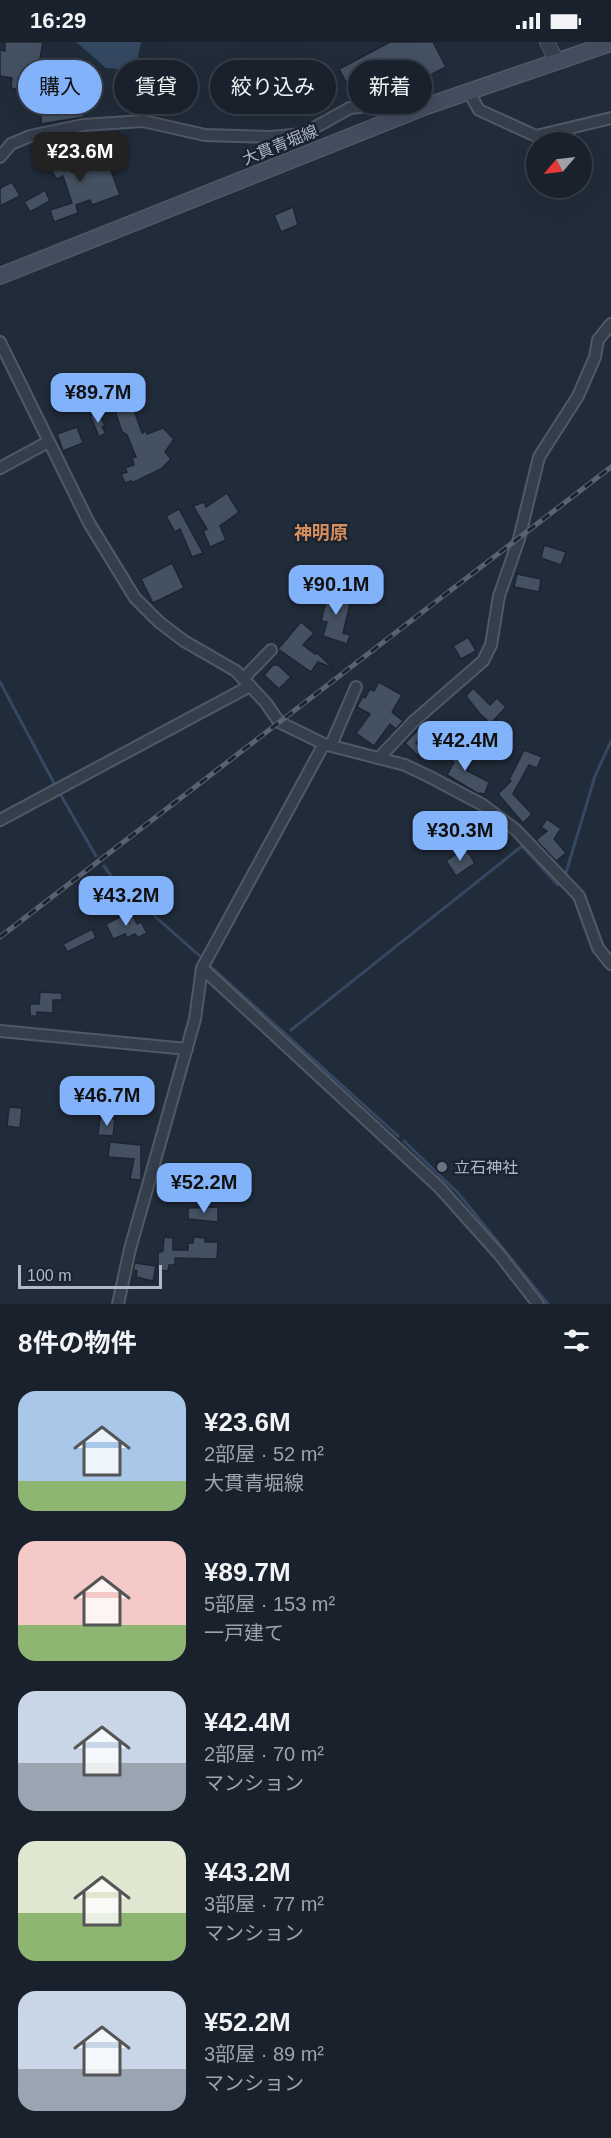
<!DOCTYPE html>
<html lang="ja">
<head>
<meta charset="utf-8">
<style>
	body { margin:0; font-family:Helvetica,"Noto Sans JP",sans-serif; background:#222934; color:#f1f3f6; height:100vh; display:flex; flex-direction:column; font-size:22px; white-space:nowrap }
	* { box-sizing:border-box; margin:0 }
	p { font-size:20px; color:#9fa3a9 }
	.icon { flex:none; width:33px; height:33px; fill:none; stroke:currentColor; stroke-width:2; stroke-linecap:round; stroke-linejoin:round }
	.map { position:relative; height:1262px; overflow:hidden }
	.drawer { display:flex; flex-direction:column; background:#19212c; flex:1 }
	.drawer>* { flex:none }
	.top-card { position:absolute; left:18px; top:18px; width:576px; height:54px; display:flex; gap:12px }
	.needle { width:39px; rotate:242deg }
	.tools { position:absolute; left:526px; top:90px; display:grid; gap:12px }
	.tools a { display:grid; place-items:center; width:66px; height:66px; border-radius:50%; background:#19212c; box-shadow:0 6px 24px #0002,0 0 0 2px #373e48; font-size:30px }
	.scale { position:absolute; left:18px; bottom:15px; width:144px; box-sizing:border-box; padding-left:6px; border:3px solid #b0b9c7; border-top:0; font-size:16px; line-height:21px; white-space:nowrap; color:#b0b9c7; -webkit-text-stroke:4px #1a232f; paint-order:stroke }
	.price { position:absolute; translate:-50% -51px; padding:0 14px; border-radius:12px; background:#82b2fa; color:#111; font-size:20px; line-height:39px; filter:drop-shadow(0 2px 3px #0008) }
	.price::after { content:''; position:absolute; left:50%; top:36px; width:18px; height:14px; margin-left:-9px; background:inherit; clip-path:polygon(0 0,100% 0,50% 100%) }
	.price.active { background:#222; color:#fff }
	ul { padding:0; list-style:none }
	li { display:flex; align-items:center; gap:18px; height:150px; padding:0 18px }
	li span { display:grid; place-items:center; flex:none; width:168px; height:120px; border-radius:18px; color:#555 }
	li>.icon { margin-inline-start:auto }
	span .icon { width:72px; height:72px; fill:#fffc; stroke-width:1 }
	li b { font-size:26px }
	h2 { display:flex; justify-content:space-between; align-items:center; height:72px; padding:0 18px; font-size:26px }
	.tag { padding:0 21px; border-radius:27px; background:#19212c; box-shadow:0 6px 24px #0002,0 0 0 2px #373e48; font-size:21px; line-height:54px }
	.tag.active { background:#82b2fa; color:#111 }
	.status { display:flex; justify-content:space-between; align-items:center; height:42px; padding:0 30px; background:#19212c; direction:ltr }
	.status svg { height:16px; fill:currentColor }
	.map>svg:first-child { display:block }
	.water { fill:#354862 }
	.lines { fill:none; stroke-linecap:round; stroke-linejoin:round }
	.stream { stroke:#354862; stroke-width:3 }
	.building { fill:#445162; stroke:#1c2531; stroke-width:1.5 }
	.minor-casing { stroke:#505965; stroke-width:14 }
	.tertiary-casing { stroke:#505965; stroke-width:16 }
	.secondary-casing { stroke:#505965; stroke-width:18 }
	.minor { stroke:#353e4b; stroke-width:10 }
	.tertiary { stroke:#353e4b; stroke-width:14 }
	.secondary { stroke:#434d5e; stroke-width:15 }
	.rail-casing { stroke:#576272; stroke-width:5 }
	.rail { stroke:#1a232f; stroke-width:3; stroke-dasharray:9; stroke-linecap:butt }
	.worship-dot { fill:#6b7280; stroke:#1a232f; stroke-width:2 }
	.labels { text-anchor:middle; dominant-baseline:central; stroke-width:5; stroke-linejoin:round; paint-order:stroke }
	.street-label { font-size:16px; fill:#b0b9c7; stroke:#1a232f }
	.poi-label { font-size:16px; fill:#b0b9c7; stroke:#1a232f; text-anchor:start }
	.neighbourhood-label { font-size:18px; font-weight:bold; fill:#d68f5c; stroke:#1a232f }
</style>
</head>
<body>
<div class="status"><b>16:29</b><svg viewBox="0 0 49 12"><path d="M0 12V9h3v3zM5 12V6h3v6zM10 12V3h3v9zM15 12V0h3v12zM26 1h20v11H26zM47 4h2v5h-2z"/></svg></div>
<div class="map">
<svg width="611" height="1262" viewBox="0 0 611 1262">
	<rect width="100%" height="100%" fill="#212c3a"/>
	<path class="water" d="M76 0H141L135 28 106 26Z"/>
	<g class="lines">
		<g class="stream">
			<path d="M0 640 54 741"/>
			<path d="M59 750 96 814"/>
			<path d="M104 824 115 839 202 916"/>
			<path d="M565 834 595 734 611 699"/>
			<path d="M208 922 398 1094"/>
			<path d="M291 988 522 804 558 843"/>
			<path d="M404 1099 458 1151 548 1262"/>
		</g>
	</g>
	<g class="building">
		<path d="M5 0H43L34 50 11 46 12 36 0 34V8L5 9Z"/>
		<path d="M390 0H433L446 25 411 43 404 28 354 55 339 27Z"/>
		<path d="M75 67H84V75L41 82V69Z"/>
		<path d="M50 100 63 124 67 121 72 130 107 118 120 153 92 163 90 158 76 163 78 171 54 180 50 168 72 161 63 134 57 137 36 109Z"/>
		<path d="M12 140 20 154 0 164V146Z"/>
		<path d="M45 148 50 159 30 170 24 160Z"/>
		<path d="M293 165 298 183 281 190 274 173Z"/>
		<path d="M131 360 142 391 146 389 147 392 163 386 174 397 165 410 171 417 161 427 132 441 131 439 125 441 121 432 127 430 125 426 134 423 132 416 136 415 127 393 122 390 114 366Z"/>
		<path d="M95 371H99L105 384 102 385 106 391 99 395 90 373Z"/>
		<path d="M77 385 83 401 63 409 57 392Z"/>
		<path d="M227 451 239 470 220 484 226 498 210 505 203 489 207 487 193 464 204 460 206 465Z"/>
		<path d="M179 467 203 511 192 515 180 487 175 490 166 474Z"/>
		<path d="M544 503 566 510 561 523 541 516Z"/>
		<path d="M172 521 184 546 153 561 141 537Z"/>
		<path d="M517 532 541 537 539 550 514 545Z"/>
		<path d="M329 548 352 554 343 591 350 593 347 602 323 594 327 580 321 579Z"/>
		<path d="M301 580 314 591 303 603 315 612 317 611 333 626 318 620 311 630 278 607Z"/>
		<path d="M468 595 476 609 461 617 453 604Z"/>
		<path d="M273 623H278L291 635 279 647 264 633Z"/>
		<path d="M379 640 402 653 392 670 403 679 396 687 390 682 374 704 356 691 370 672 357 665 363 654 365 656 370 647 374 649Z"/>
		<path d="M473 646 490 663 497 656 506 665 493 679 490 681 480 672 466 654Z"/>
		<path d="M417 689 422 694 416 701 423 708 417 713 405 701Z"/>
		<path d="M454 703 471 717 464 727 489 740 485 752 477 751 447 733 454 720 446 715Z"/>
		<path d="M524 708 542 715 537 726 529 723 513 752 532 772 523 781 498 752 511 739 509 738Z"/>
		<path d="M547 777 561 787 554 797 566 811 556 819 536 798 547 789 541 785Z"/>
		<path d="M465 806 475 821 456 834 446 819Z"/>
		<path d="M131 869 137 882 141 880 147 891 138 896 135 892 127 896 125 892 113 897 106 882Z"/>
		<path d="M92 887 96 896 67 910 63 902Z"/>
		<path d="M40 950 62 951V958H53V971L37 970V974H30V962H39Z"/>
		<path d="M9 1065 22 1066 20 1086 7 1084Z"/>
		<path d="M100 1076 115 1077 113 1094 98 1093Z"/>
		<path d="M110 1100 141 1103V1138L130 1137 134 1117 108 1115Z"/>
		<path d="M218 1165V1180L188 1177V1166Z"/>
		<path d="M164 1195 173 1196V1208H188V1201H193L194 1195 205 1196V1200H218L217 1217 175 1216V1223H169L168 1229 158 1228V1211L163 1209Z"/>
		<path d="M135 1221 156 1224 153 1239 136 1235 137 1229 133 1228Z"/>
	</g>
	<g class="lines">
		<defs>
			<g id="minor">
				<path d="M469 50 479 68 536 94 611 76"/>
				<path d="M0 115 11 102 30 94 83 83 143 79 205 93 271 95 303 92 350 66 421 58 427 64"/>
				<path d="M0 300 89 481 135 556 159 580 184 599 236 629 266 661 279 680 324 702 405 723 430 735 483 763 516 788 579 854 598 906 611 922"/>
				<path d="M0 426 48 400"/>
				<path d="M243 637 271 608"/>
				<path d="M331 703 356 645"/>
				<path d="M379 716 414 679 483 619 491 603 499 554 519 497 539 415 578 354 595 315 598 298 611 282"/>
				<path d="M0 778 250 644"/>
				<path d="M202 926 439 1145 499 1212 538 1262"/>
				<path d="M0 989 187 1007"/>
				<path d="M118 1262 130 1207 195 977 202 926 324 702"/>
			</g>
			<path id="tertiary" d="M547 0 557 20"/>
			<path id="secondary" d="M0 234 427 64 611 1"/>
		</defs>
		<use href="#minor" class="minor-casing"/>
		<use href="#tertiary" class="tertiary-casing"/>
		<use href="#secondary" class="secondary-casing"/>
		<use href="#minor" class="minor"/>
		<use href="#tertiary" class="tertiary"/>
		<use href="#secondary" class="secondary"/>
		<defs>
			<path id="rail" d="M0 895 611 425"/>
		</defs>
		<use href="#rail" class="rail-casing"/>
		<use href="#rail" class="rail"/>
	</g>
	<circle class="worship-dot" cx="442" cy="1125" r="6"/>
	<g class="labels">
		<g class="street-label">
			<text transform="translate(280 103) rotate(-22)">大貫青堀線</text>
		</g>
		<g class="poi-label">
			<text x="454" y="1125">立石神社</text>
		</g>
		<g class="neighbourhood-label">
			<text x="321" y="491">神明原</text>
		</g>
	</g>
</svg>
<div class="tools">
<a><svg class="needle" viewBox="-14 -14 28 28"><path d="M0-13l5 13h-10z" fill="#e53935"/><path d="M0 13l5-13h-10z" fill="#9fa3a9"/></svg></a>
</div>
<div class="scale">100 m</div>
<b class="price active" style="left:80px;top:141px">¥23.6M</b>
<b class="price" style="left:98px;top:382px">¥89.7M</b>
<b class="price" style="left:336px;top:574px">¥90.1M</b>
<b class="price" style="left:465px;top:730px">¥42.4M</b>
<b class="price" style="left:460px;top:820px">¥30.3M</b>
<b class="price" style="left:126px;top:885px">¥43.2M</b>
<b class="price" style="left:107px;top:1085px">¥46.7M</b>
<b class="price" style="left:204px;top:1172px">¥52.2M</b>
<div class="top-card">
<a class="tag active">購入</a>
<a class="tag">賃貸</a>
<a class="tag">絞り込み</a>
<a class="tag">新着</a>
</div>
</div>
<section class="drawer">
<h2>8件の物件<svg class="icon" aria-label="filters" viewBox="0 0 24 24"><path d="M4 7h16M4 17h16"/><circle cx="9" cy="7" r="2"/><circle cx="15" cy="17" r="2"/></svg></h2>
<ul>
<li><span style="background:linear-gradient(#a9c7e8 75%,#8fb573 0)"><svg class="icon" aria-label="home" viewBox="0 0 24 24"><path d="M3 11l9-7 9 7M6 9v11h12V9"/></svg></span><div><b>¥23.6M</b><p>2部屋 · 52 m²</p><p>大貫青堀線</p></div></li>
<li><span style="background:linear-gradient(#f6c9c9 70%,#8fb573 0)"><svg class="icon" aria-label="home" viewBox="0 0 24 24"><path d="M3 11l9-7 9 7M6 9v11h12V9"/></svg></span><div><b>¥89.7M</b><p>5部屋 · 153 m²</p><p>一戸建て</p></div></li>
<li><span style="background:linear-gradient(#c9d6e8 60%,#9aa5b1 0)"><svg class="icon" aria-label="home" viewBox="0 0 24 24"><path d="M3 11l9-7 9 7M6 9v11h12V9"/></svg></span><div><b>¥42.4M</b><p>2部屋 · 70 m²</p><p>マンション</p></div></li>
<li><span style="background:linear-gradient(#dfe7d0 60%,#8fb573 0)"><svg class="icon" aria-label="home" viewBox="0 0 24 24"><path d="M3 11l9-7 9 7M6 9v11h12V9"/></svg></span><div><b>¥43.2M</b><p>3部屋 · 77 m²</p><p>マンション</p></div></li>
<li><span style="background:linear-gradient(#c9d6e8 65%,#9aa5b1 0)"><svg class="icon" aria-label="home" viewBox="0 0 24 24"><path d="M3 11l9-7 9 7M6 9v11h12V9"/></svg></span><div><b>¥52.2M</b><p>3部屋 · 89 m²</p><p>マンション</p></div></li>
</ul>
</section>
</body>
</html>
